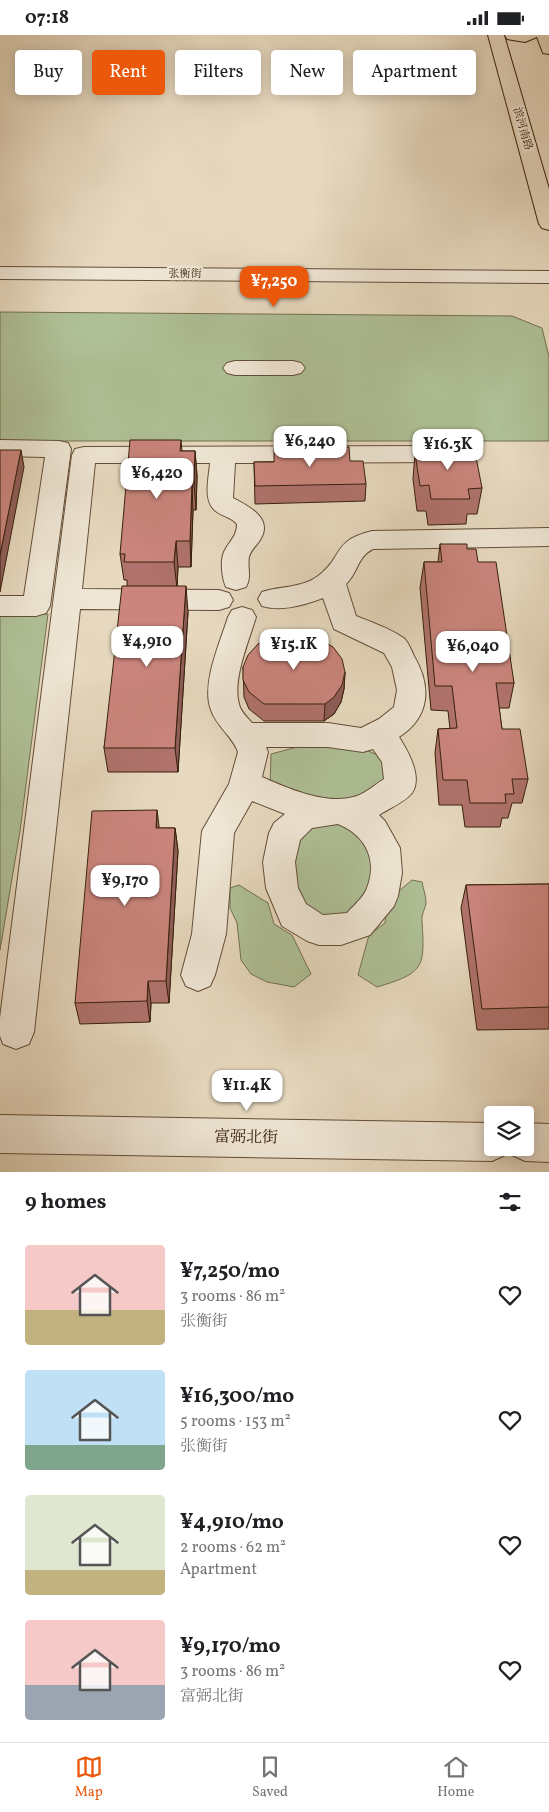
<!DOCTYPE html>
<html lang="en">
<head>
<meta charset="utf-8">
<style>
	body { margin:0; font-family:Vollkorn,"Noto Serif SC",serif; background:#f6f6f6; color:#202124; height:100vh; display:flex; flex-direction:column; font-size:19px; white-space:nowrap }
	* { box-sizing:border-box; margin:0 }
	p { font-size:16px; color:#757577 }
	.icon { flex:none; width:28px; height:28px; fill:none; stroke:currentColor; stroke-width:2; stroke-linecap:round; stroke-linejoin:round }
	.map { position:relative; height:1137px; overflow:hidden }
	.details { display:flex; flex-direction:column; background:#fff; flex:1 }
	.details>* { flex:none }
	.guide { position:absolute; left:15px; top:15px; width:520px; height:45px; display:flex; gap:10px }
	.fabs { position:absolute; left:484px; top:1071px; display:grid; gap:10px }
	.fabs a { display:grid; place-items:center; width:50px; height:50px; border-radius:5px; background:#fff; box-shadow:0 2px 12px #0003; font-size:25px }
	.price { position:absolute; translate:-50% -42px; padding:0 11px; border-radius:10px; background:#fff; color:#222; font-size:16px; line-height:32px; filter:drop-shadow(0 1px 2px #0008) }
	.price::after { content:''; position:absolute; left:50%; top:30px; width:15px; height:11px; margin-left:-8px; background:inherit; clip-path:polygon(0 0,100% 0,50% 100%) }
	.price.current { background:#ea580c; color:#fff }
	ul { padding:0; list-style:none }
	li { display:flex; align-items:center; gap:15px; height:125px; padding:0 25px }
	li span { display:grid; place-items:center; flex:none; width:140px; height:100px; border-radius:5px; color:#555 }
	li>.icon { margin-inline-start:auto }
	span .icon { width:60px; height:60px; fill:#fffc; stroke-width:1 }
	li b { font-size:21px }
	h2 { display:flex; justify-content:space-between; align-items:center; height:60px; padding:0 25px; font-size:21px }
	.pill { padding:0 18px; border-radius:5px; background:#fff; box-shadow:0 2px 12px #0003; font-size:18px; line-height:45px }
	.pill.current { background:#ea580c; color:#fff }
	.status { display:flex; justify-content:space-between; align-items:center; height:35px; padding:0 25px; background:#fff; direction:ltr }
	.status svg { height:14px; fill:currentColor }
	.tabs { display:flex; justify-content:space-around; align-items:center; height:70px; border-top:1px solid #e0e0e0; background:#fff; font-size:14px; color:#757577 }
	.tabs a { display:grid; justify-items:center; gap:2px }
	.tabs .current { color:#ea580c }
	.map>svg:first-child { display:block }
	.green { fill:#afc096; stroke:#737050 }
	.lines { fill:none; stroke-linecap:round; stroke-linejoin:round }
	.minor-casing { stroke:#634e37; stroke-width:2 }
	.highway-casing { stroke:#37200a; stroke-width:2 }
	.minor { fill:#efe6d5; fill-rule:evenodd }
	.highway { fill:#e7d9bf; fill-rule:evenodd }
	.wall { fill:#af726c; stroke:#37200a }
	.shaded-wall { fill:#8e5d58; stroke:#37200a }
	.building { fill:#cb857d; stroke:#37200a }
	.labels { text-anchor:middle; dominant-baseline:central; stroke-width:4.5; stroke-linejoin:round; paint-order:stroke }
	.far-street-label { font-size:11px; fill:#37200a; stroke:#efe6d5 }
	.near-street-label { font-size:16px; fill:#37200a; stroke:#efe6d5 }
</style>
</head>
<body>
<div class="status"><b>07:18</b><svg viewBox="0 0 49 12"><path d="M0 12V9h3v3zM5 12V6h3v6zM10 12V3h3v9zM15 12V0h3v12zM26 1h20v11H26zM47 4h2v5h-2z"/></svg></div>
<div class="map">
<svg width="549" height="1137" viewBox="0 0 549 1137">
	<rect width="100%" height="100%" fill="#e7d9bf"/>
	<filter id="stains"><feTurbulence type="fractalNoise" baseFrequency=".004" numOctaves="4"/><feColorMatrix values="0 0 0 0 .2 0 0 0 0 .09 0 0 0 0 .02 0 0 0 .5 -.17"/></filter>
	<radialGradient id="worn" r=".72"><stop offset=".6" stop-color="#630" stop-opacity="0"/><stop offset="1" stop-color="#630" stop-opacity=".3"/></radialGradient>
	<g class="green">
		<path d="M0 277 512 281 542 293 549 322V406H0Z"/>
		<path d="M48 579 20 796 0 915V580Z"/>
		<path d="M312 708 353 709 382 722 385 752 356 767 307 768 270 753 271 719Z"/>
		<path d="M344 788 374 814 377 845 351 882 309 881 291 843 294 806 304 793Z"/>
		<path d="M412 845 422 847C423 853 426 861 426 867 426 873 421 879 422 886 425 933 424 938 377 952L358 940 369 900 385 888 387 866Z"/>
		<path d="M239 850 268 868 274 889 292 900 311 939 294 952 267 947 251 939 241 925 237 888 230 873V853Z"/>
	</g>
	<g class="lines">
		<defs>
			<g id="minor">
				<path d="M0 232 549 236V248L0 244Z"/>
				<path d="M235 326H293L301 328 305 333 301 338 293 340H235L227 338 223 333 227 328Z"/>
				<path d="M0 405 59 406 68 408 71 414 50 571 46 578 36 581H0V561H24L45 422 0 421Z"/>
				<path d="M446 411 455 413 458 419 455 425 446 427 235 428 233 463C248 471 274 483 260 505 257 510 250 516 249 522 247 533 252 541 246 552L236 555 226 552C222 543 220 526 224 517 229 506 237 502 237 489 231 482 224 482 217 477 202 467 209 443 210 428H95L82 554 219 555 229 558 233 565 229 572 219 575 80 574 34 997 29 1009 16 1014 3 1009 0 1001V983L72 420 75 414 84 412Z"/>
				<path d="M549 493V511L373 514C357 522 358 538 346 549L356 581C371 587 389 593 402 602 408 605 411 615 414 621 432 652 430 682 399 702 408 716 423 742 412 758 405 767 388 774 379 780L385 786 400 813 402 838 398 861 394 871 370 900 341 910H319L307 906 282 891 266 853 263 827 269 798 274 788 285 779 252 766 234 798 226 899 215 940 210 951 198 956 186 951 181 940 192 899 202 796 229 749 238 717C233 702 216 691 211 675 201 649 220 608 228 582L232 575 242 572 252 575 256 582C249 606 232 645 239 669 240 676 247 682 252 688H328L361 693 379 684 394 672 397 655 392 632 384 618 334 594 323 563C304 570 282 577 262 571L258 564 262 557C281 551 302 553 318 541 344 522 331 506 372 496ZM266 712H328L363 717 373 714 382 727 384 744C376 749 366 758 357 761 328 771 289 754 262 742L268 717ZM338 789C365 800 378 824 367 853 364 862 353 871 347 878L323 880 306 869 298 853 295 827 300 805 312 793Z"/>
				<path d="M0 1080 492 1088V1112H525V1088L549 1089V1127L525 1126 512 1120 508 1113 505 1120 492 1126 0 1118Z"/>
			</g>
			<g id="highway">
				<path d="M488 0H504L549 154V195L542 193 539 189Z"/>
				<path d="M505 0H549V19L543 18 537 2 525 7 507 4Z"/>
			</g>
		</defs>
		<use href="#minor" class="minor-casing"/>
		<use href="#highway" class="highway-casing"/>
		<use href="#minor" class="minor"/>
		<use href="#highway" class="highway"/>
	</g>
	<g class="wall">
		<path d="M181 405 182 416H195L197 441 196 475H193L191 532H178L177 551 188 577 178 737H108L104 713 127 551V545H124L120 519Z"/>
		<path d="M426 407 462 417 482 453 477 479H467L466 489 428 490 426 476H417L413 444 415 418H424Z"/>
		<path d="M350 426 366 449 365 466 255 469 254 427Z"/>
		<path d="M440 509 467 514 478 527 514 648 509 673H499L502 694 528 744 522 768H512L508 783H502L500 792H465L462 770H439L435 718 438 694H450L448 676 431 675 420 553 424 527H438Z"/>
		<path d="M243 632 345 637 344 654 341 667 334 679 324 686H264L249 674 244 662Z"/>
		<path d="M160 793H175L178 816 169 968H151L150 987 80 989 75 968Z"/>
		<path d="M549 849V994L477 995 461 873 466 850Z"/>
	</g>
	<g class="shaded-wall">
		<path d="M21 415 24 432 0 557V520Z"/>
		<path d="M195 416 197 441 196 475 194 449Z"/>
		<path d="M192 449 193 475 191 532 190 506Z"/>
		<path d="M176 506 178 532 177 553 174 527Z"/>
		<path d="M186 551 188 577 178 737 175 713Z"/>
		<path d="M345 637 344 654 341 667 334 679 324 686 325 669Z"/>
		<path d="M157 775 160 799 156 793Z"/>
		<path d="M175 793 178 816 169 968 166 946Z"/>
		<path d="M148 946 151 968 150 987 147 966Z"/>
	</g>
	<g class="building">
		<path d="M130 405H181L180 416H195L194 449H192L190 506H176L174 527H124L125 519H120Z"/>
		<path d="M460 406 462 417H475L482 453 468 454 470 464H431L429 450 420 451 415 418H427L426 407Z"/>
		<path d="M274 412H349L350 426H363L366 449 255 451 254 427H274Z"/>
		<path d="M0 415H21L0 520Z"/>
		<path d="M440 509H467V514H476L478 527H496L514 648H496L502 694H520L528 744H512L514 759H505L506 768H470L467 745H443L438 694 457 693 452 651H435L424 527H442Z"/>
		<path d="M122 551H186L175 713H104Z"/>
		<path d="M288 598 305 599 320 604 333 612 342 624 345 637 342 650 334 662 325 669H264L249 657 243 645V632L248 620 258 609 272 602Z"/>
		<path d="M157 775 156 793H175L166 946H148L147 966 75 968 92 776Z"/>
		<path d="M549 849V972L482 974 466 850Z"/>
	</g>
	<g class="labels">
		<g class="far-street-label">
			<text transform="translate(522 94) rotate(74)">滨河南路</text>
			<text x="185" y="239">张衡街</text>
		</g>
		<g class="near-street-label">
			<text transform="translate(246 1103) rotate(1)">富弼北街</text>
		</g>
	</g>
	<rect width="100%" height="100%" filter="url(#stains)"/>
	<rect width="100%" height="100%" fill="url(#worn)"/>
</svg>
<div class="fabs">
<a><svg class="icon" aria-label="layers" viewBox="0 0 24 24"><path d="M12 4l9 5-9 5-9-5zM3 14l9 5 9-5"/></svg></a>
</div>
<b class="price current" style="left:274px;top:273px">¥7,250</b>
<b class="price" style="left:310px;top:433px">¥6,240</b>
<b class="price" style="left:448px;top:436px">¥16.3K</b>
<b class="price" style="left:157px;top:465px">¥6,420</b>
<b class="price" style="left:147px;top:633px">¥4,910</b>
<b class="price" style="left:294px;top:636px">¥15.1K</b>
<b class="price" style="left:473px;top:638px">¥6,040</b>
<b class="price" style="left:125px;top:872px">¥9,170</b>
<b class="price" style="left:247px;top:1077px">¥11.4K</b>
<div class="guide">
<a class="pill">Buy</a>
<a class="pill current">Rent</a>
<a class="pill">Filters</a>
<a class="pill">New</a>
<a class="pill">Apartment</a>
</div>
</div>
<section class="details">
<h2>9 homes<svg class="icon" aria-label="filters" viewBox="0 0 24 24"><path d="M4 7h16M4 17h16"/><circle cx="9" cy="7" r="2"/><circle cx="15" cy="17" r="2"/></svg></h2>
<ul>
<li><span style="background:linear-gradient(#f6c9c9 65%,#c2b280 0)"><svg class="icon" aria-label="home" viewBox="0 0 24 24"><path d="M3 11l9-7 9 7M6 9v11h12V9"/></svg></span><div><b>¥7,250/mo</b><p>3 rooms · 86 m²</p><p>张衡街</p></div><svg class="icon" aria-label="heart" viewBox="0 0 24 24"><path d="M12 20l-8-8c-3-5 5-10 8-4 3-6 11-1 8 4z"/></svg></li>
<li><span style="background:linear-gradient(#bfe0f5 75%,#7fa58c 0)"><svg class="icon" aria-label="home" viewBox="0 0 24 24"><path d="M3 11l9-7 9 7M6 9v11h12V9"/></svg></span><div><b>¥16,300/mo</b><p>5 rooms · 153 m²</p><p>张衡街</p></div><svg class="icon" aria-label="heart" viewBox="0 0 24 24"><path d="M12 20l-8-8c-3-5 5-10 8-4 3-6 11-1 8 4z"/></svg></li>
<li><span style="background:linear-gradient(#dfe7d0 75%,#c2b280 0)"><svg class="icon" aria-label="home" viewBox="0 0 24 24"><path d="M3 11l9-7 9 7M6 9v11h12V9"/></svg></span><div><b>¥4,910/mo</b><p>2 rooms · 62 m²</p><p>Apartment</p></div><svg class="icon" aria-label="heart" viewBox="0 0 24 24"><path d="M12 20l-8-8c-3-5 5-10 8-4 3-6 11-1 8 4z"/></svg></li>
<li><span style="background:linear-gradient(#f6c9c9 65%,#9aa5b1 0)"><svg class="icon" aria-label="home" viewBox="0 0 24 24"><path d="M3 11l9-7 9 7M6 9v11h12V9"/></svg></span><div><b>¥9,170/mo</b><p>3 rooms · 86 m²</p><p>富弼北街</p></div><svg class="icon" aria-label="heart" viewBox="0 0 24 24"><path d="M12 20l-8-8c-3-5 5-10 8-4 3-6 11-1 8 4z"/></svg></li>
</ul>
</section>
<nav class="tabs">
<a class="current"><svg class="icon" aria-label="map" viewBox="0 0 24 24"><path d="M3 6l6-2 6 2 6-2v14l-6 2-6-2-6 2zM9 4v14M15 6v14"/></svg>Map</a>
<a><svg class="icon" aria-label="saved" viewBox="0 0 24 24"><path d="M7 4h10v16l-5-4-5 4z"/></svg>Saved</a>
<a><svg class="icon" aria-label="home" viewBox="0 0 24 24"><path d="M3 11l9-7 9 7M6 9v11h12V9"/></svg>Home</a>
</nav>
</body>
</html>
